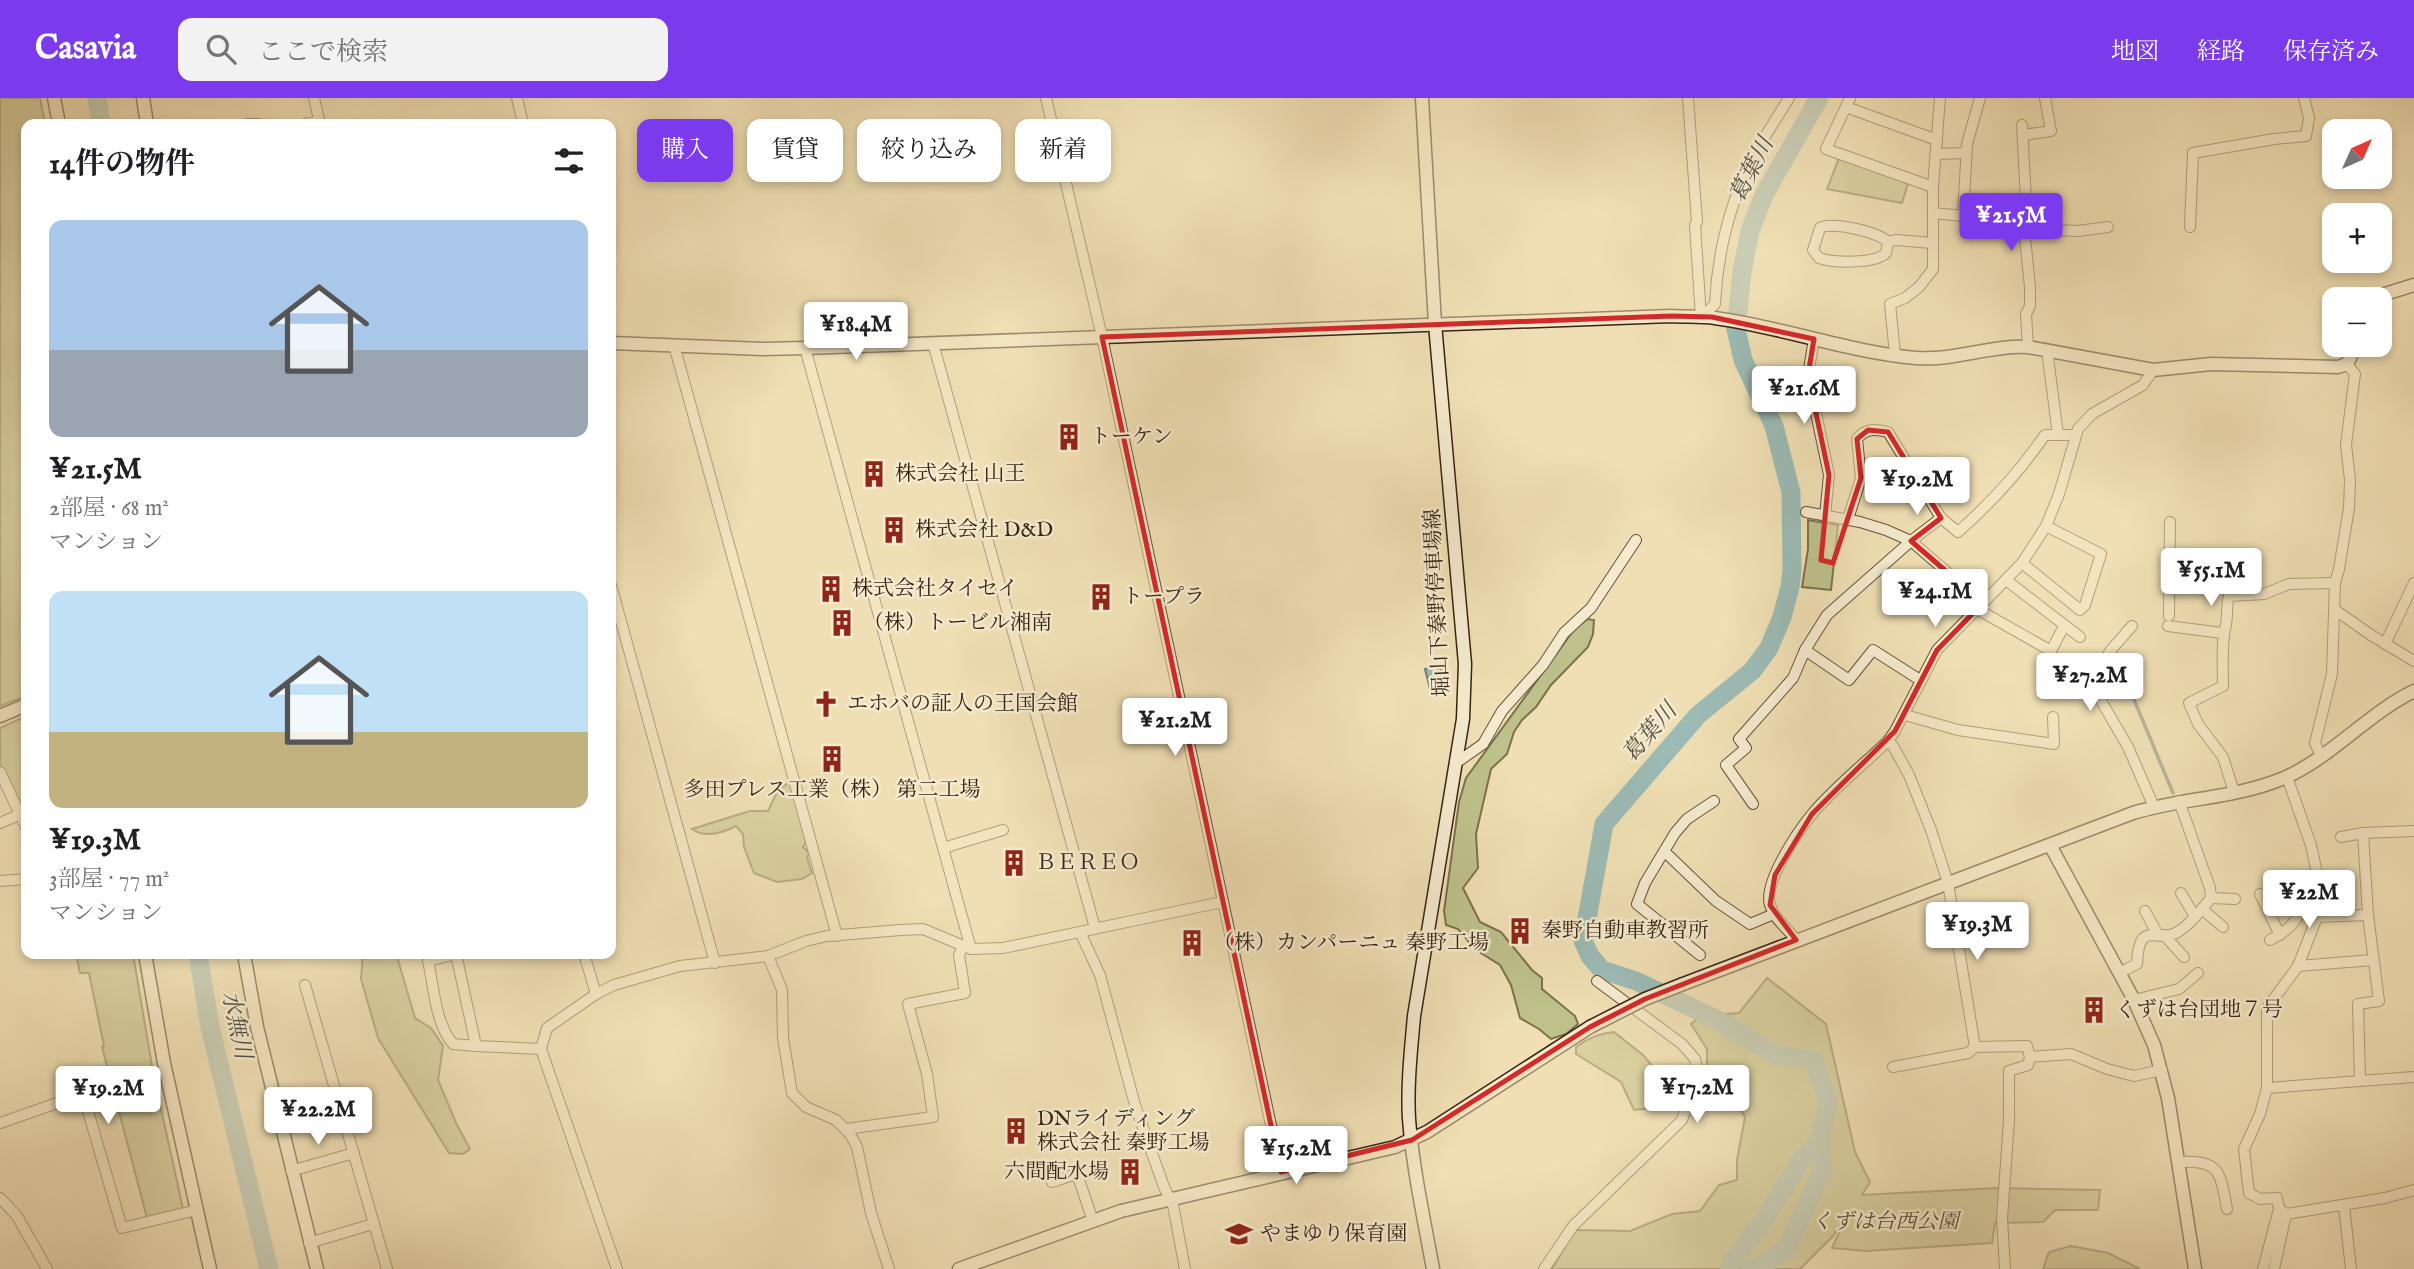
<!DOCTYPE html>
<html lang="ja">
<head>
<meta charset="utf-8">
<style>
	body { margin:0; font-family:"IM FELL English","Noto Serif JP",serif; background:#f2f2f2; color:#202124; height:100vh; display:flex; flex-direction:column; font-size:26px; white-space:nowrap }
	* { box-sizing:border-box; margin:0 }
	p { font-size:23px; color:#757577 }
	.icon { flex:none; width:38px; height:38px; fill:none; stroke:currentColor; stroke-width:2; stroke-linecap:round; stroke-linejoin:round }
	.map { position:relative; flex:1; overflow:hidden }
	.sheet { position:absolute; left:21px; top:21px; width:595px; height:840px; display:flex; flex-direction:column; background:#fff; border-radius:14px; box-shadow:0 4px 10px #0003 }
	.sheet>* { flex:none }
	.top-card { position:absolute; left:637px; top:21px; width:665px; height:63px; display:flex; gap:14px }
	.needle { width:46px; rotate:45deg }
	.tools { position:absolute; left:2322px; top:21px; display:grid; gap:14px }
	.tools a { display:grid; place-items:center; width:70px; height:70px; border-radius:14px; background:#fff; box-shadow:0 4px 10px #0003; font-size:35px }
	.price { position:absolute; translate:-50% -60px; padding:0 16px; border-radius:7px; background:#fff; color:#222; font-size:23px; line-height:46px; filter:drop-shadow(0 2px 4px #0008) }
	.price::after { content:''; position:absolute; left:50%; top:42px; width:21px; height:16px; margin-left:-10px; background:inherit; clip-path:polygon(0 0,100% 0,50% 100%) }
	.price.on { background:#7c3aed; color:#fff }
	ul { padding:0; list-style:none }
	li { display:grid; align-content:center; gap:14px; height:371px; padding:0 28px }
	li span { display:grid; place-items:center; height:217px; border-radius:14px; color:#555 }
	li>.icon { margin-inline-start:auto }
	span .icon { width:126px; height:126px; fill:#fffc; stroke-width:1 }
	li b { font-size:30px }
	h2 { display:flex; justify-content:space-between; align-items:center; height:84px; padding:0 28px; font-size:30px }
	.chip { padding:0 24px; border-radius:14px; background:#fff; box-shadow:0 4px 10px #0003; font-size:24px; line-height:63px }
	.chip.on { background:#7c3aed; color:#fff }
	header { display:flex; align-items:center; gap:42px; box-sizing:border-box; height:98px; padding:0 35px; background:#7c3aed; color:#fff }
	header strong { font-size:33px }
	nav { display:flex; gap:38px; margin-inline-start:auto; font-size:24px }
	.search { width:490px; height:63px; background:#f2f2f2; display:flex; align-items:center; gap:18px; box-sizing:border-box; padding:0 24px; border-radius:14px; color:#757577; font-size:26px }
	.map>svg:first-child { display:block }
	.green { fill:#bec18a; stroke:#7a724e; stroke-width:2 }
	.water { fill:#9cbbb5; stroke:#737f74; stroke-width:2 }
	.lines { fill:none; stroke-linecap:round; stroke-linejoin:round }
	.stream { stroke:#737f74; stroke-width:3.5 }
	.river { stroke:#9cbbb5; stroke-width:19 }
	.street-casing { stroke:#64533b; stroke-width:12 }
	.secondary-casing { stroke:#362413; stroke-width:15 }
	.street { stroke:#f5eace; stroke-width:10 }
	.secondary { stroke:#f5eace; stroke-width:12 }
	.secondary-bridge-casing { stroke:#362413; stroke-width:15; stroke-linecap:butt }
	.secondary-bridge { stroke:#f5eace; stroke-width:12 }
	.marked { fill:none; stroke:#d62828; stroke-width:5; stroke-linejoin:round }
	.labels { text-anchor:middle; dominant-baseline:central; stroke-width:5; stroke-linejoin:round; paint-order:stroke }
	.poi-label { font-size:21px; fill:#362413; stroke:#f5eace; text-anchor:start }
	.street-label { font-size:21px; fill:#362413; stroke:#f5eace }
	.park-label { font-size:21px; font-style:italic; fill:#584b31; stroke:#f5eace }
	.water-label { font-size:23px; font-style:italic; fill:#555144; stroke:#f5eace }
</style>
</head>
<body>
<header>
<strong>Casavia</strong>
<div class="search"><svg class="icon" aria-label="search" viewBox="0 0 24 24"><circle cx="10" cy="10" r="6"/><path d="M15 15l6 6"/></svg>ここで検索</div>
<nav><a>地図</a><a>経路</a><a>保存済み</a></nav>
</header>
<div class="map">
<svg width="2414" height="1171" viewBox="0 0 2414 1171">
	<rect width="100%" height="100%" fill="#f0dfb4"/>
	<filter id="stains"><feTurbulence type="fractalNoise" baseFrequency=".00286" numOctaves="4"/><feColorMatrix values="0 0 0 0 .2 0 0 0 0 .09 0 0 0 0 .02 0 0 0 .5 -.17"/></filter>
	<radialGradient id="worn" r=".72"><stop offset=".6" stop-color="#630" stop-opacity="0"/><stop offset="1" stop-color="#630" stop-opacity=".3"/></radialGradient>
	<g class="green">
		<path d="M0 0H40L45 26H26V598L0 608Z"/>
		<path d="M1839 60 1908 85 1902 105 1827 91Z"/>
		<path d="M1808 422 1838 427 1831 492 1802 489 1808 451Z"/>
		<path d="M1587 521 1594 522 1593 536 1588 549 1551 587 1536 609 1522 622 1514 634 1507 656 1491 671 1476 736 1478 770 1463 790 1480 824 1501 834 1532 872 1542 880V891L1575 918 1578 926 1566 936 1551 941 1539 931 1520 920 1511 887 1500 867 1476 852 1458 831 1446 827 1444 813 1459 704 1466 680 1573 533Z"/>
		<path d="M26 618V719L0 667V630Z"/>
		<path d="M789 684H794L807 742 803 749 809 755 807 760 812 775 802 781 777 784 754 775 744 749 743 736 736 728C722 735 705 741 692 731L750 713H768L777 694Z"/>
		<path d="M76 856H133L153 974 183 1111 147 1120 102 949 104 948 89 875H80Z"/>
		<path d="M363 856H400L398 862 415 920 431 930 443 948 438 982 457 1027 470 1051 463 1056 449 1055 378 940 361 881Z"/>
		<path d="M1767 880 1826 926 1855 1054 1870 1084 1862 1097 1997 1090 2100 1092 2098 1112H2055L2043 1124 1995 1125 1992 1145 1865 1153 1832 1150 1848 1116 1833 1138 1800 1171H1552L1575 1132 1630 1133 1672 1116 1700 1113 1719 1087 1737 1082V1062L1745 1019 1719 981 1707 972V951L1691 926 1701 918 1739 915Z"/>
		<path d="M1614 934 1643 957 1670 989 1661 1009 1634 1012 1621 984 1576 956V949C1588 940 1599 935 1614 934Z"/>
		<path d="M2071 1148 2108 1155 2140 1171H2043L2049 1154Z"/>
	</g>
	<path class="water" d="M1440 568 1445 588 1430 591 1425 571Z"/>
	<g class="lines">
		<path class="stream" d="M2125 580 2173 695"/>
		<g class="river">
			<path d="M97 0 101 26"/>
			<path d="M198 856 210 929 269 1171"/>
			<path d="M1730 1171 1732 1164 1762 1124 1801 1062 1819 1044 1828 1005 1814 962 1776 957 1718 922 1636 883 1602 872 1590 858 1583 843 1604 726 1698 617 1752 573 1769 550 1782 519 1790 489 1792 473 1791 394 1774 328 1743 262 1736 231 1742 174 1750 133 1764 97 1819 0"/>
			<path d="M1751 1171 1766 1165 1786 1152 1824 1069 1819 1044"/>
		</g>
		<defs>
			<g id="street">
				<path d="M314 0 320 26"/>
				<path d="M517 0 523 26"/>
				<path d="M1046 0 1102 239 1281 1074"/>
				<path d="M1688 0 1697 124 1695 127 1701 220"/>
				<path d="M1850 0 1826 51 1933 89"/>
				<path d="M1846 9 1937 42"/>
				<path d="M247 26H259"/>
				<path d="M305 26 319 23"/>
				<path d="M2022 27 2026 103 2025 140 2030 189V208L2026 216 2028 249"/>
				<path d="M2023 37 2051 33 2045 0"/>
				<path d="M1937 56 1966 55"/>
				<path d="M1933 115 1963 118 1967 46 1980 0"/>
				<path d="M2190 129 2193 55 2274 41 2306 38 2309 20 2304 0"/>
				<path d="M2025 131 2078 133 2108 129"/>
				<path d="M1888 144 1886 155C1875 166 1834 165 1819 160L1813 152 1820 130C1831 123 1879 134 1888 144L1896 142 1932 145"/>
				<path d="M1701 220 1715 206C1717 161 1728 111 1748 70 1759 46 1775 23 1789 0"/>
				<path d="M1814 241 1808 277 1829 377 1825 418"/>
				<path d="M933 245 1095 830"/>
				<path d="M674 247 837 838"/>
				<path d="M805 250 971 851"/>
				<path d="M2047 252 2058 337"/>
				<path d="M1895 256 1890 206 1905 200 1919 189 1933 171V89L1940 0"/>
				<path d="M1806 414 1860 424 1886 432 1911 443 1983 505"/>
				<path d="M1848 421 1861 380 1857 341C1866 330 1875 331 1888 334L1941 420 1958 434C1991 405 2020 373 2045 337H2075"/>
				<path d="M2022 465 2080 512 2085 507 2101 456 2046 428"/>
				<path d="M2006 482 2080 539"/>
				<path d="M611 487 715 865"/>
				<path d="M1977 511 2051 553 2064 528"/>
				<path d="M2335 512 2371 537 2414 563"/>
				<path d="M2169 518 2170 424"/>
				<path d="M2132 528 2111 552 2101 567 2098 584 2099 599 2128 649 2154 709"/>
				<path d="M2168 528 2222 535"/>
				<path d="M2385 546 2414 485"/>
				<path d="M1805 552 1849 582 1873 552 1920 582"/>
				<path d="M1905 617 1958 632 2054 646 2053 619"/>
				<path d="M1888 643 1893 648 1909 677 1931 732 1948 785 1975 949"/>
				<path d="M2321 658 2315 645 2332 576 2335 485 2339 471 2349 410 2350 382 2346 347 2355 276 2347 266"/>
				<path d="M1456 665 1483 646 1502 613 1543 567 1564 535 1591 510 1636 442"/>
				<path d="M0 674 26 729"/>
				<path d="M2234 694 2223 659 2198 626 2189 605 2223 588C2223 567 2221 546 2226 526 2228 516 2226 507 2229 498L2264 496 2289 486 2335 485"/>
				<path d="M1753 706 1726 667 1746 650 1739 641 1793 580 1805 552 1827 517 1911 443 1941 420"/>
				<path d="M0 725 21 716"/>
				<path d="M2341 739 2363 735 2414 733"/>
				<path d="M943 750 1003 732"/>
				<path d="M1665 754 1716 803 1750 826 1774 816"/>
				<path d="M0 783 26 781"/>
				<path d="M2181 795 2194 817"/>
				<path d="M2260 796 2280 837"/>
				<path d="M2211 800 2235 801"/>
				<path d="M2202 811 2223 829"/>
				<path d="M2145 813 2157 835"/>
				<path d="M2317 819 2368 817"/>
				<path d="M1080 834 1100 877 1135 1007 1164 1089 1173 1107 1185 1171"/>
				<path d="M2164 837 2184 859"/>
				<path d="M1796 842C1788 831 1774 821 1770 807 1763 785 1798 733 1813 715 1835 689 1863 667 1888 643L1895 633 1937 552 2022 465 2046 428 2059 396 2078 331 2092 316 2143 287 2153 272"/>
				<path d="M2270 842C2304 825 2297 810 2319 787"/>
				<path d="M456 856 476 948 541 951"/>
				<path d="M456 856 428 863C434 889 435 925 453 946L476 948"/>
				<path d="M584 856 596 896"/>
				<path d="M1700 857 1637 806 1645 785 1675 735 1687 721 1714 703"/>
				<path d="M768 858 782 892 783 940 792 995 806 1009 836 1022 850 1036 857 1049 871 1115 889 1171"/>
				<path d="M2298 868 2373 862"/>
				<path d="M2119 875 2137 866C2139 821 2155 845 2176 835 2189 828 2202 811 2211 800L2210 790 2179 703"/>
				<path d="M305 887 387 1171"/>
				<path d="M2134 902 2179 891 2198 875"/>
				<path d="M2030 959 2071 956 2107 971 2134 978 2162 972"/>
				<path d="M1893 969 1968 955 1975 949 2027 948 2030 959 2028 967 2009 973V1023L2002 1120 2005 1171"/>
				<path d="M2360 981 2358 906 2379 903 2368 817 2363 735"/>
				<path d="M2267 990 2414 979"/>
				<path d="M0 1025 83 996 122 1130 197 1112"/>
				<path d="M846 1031 933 1019 927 976 908 906 965 895 959 857 963 848"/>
				<path d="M2178 1064C2220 1062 2220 1073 2227 1111"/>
				<path d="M291 1073 354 1055"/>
				<path d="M1077 1076 1093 1123"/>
				<path d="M1052 1084 1085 1073"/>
				<path d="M0 1100 17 1118 47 1171"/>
				<path d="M2344 1108 2351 1171"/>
				<path d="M2279 1111 2286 1116 2385 1100 2414 1092"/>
				<path d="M309 1145 373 1126"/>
				<path d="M617 1171 541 951 547 930 596 896 614 887 680 868 768 858 806 843 827 838 901 832 923 831 971 851 1003 850 1222 804"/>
				<path d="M1544 1171 1573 1128 1682 1022 1698 975 1695 961 1682 946 1597 883"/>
				<path d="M2263 1171 2279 1111 2277 1100 2260 1101 2249 1095 2244 1051 2260 1016 2267 990V910L2298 868 2317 819 2318 780 2311 747 2287 679"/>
				<path d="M2274 1171 2286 1116"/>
			</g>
			<g id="secondary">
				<path d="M54 0 59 26"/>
				<path d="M143 0 147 26"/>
				<path d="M1422 0 1435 226 1465 566 1463 621 1414 918C1411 952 1407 988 1409 1021 1413 1072 1424 1121 1433 1171"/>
				<path d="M2369 201 2414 187"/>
				<path d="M611 245 763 251 805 250 1671 218C1685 219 1701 218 1715 220 1782 229 1848 254 1916 260 1954 263 1990 247 2028 249L2153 272 2211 266 2338 269 2347 266 2353 254V247"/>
				<path d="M0 618 26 607"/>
				<path d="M2050 747 2134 902 2154 947 2168 1000 2195 1171"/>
				<path d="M145 856 164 965 210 1171"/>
				<path d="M244 856 257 929 317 1171"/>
				<path d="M1683 886 2133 715C2182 700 2237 700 2284 680 2332 659 2367 616 2414 593"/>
				<path d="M959 1171 1121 1113 1395 1049 1427 1034 1590 929"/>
			</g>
		</defs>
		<use href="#street" class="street-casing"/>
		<use href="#secondary" class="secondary-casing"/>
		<use href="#street" class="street"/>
		<use href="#secondary" class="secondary"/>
		<defs>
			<path id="secondary-bridge" d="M1590 929 1645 901 1683 886"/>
		</defs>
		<use href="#secondary-bridge" class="secondary-bridge-casing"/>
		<use href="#secondary-bridge" class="secondary-bridge"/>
	</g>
	<path d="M0 0H2414V1171H0ZM1671 218 1712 219 1814 241 1808 277 1829 377 1821 462 1833 465 1861 380 1857 341 1868 332 1888 334 1941 420 1911 443 1983 505 1937 552 1895 633 1812 716 1775 777 1770 807 1796 842 1645 901 1590 929 1412 1042 1281 1074 1102 239Z" fill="#f0dfb4" fill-opacity=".55" fill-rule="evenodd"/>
	<path class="marked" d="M1671 218 1712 219 1814 241 1808 277 1829 377 1821 462 1833 465 1861 380 1857 341 1868 332 1888 334 1941 420 1911 443 1983 505 1937 552 1895 633 1812 716 1775 777 1770 807 1796 842 1645 901 1590 929 1412 1042 1281 1074 1102 239Z"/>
	<defs>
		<symbol id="building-bare" viewBox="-9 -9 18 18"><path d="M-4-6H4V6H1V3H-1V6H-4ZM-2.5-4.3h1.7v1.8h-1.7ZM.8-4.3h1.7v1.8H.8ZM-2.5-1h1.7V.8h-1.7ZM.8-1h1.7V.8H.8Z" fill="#8f2418" stroke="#f5eace" stroke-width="2.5" paint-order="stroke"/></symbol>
		<symbol id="church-bare" viewBox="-9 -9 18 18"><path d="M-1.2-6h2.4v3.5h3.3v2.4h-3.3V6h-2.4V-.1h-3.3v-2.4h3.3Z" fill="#8f2418" stroke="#f5eace" stroke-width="2.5" paint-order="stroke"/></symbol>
		<symbol id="school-bare" viewBox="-9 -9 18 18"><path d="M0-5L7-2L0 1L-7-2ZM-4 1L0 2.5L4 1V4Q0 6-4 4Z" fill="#8f2418" stroke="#f5eace" stroke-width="2.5" paint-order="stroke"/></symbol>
	</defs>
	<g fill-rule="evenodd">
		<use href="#building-bare" x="1050" y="320" width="38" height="38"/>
		<use href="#building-bare" x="855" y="357" width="38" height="38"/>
		<use href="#building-bare" x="875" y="413" width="38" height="38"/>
		<use href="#building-bare" x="812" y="472" width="38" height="38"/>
		<use href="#building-bare" x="1082" y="480" width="38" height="38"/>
		<use href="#building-bare" x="823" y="506" width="38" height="38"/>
		<use href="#church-bare" x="807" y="587" width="38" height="38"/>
		<use href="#building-bare" x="813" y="642" width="38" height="38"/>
		<use href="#building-bare" x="995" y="746" width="38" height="38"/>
		<use href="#building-bare" x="1501" y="814" width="38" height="38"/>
		<use href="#building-bare" x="1173" y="826" width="38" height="38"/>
		<use href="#building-bare" x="2075" y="893" width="38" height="38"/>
		<use href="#building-bare" x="997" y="1014" width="38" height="38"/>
		<use href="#building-bare" x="1111" y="1055" width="38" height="38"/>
		<use href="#school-bare" x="1220" y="1117" width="38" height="38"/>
	</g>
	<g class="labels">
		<g class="poi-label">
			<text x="1090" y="339">トーケン</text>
			<text x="895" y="376">株式会社 山王</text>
			<text x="915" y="432">株式会社 D&amp;D</text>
			<text x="852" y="491">株式会社タイセイ</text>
			<text x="1122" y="499">トープラ</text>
			<text x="863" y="525">（株）トービル湘南</text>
			<text x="847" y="606">エホバの証人の王国会館</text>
			<text x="832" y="692" text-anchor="middle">多田プレス工業（株） 第二工場</text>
			<text x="1035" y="765">ＢＥＲＥＯ</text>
			<text x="1541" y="833">秦野自動車教習所</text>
			<text x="1213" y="845">（株）カンパーニュ 秦野工場</text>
			<text x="2115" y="912">くずは台団地７号</text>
			<text x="1037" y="1021">DNライディング<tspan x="1037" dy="24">株式会社 秦野工場</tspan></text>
			<text x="1109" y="1074" text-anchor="end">六間配水場</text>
			<text x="1260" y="1136">やまゆり保育園</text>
		</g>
		<g class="street-label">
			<text transform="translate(1438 505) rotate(-93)">堀山下秦野停車場線</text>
		</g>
		<g class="park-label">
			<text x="1885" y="1124">くずは台西公園</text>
		</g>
		<g class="water-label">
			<text transform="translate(1752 72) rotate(-63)">葛葉川</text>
			<text transform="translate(1650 635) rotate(-49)">葛葉川</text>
			<text transform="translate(236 927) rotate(78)">水無川</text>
		</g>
	</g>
	<rect width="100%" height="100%" filter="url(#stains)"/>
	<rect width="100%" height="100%" fill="url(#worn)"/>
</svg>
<div class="tools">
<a><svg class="needle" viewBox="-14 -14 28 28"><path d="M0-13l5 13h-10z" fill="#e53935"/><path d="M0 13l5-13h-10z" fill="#757577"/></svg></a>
<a>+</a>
<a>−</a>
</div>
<b class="price on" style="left:2011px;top:155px">¥21.5M</b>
<b class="price" style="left:856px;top:264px">¥18.4M</b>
<b class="price" style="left:1804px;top:328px">¥21.6M</b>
<b class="price" style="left:1917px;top:419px">¥19.2M</b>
<b class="price" style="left:2211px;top:510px">¥55.1M</b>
<b class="price" style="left:1935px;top:531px">¥24.1M</b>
<b class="price" style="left:2090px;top:615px">¥27.2M</b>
<b class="price" style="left:1175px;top:660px">¥21.2M</b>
<b class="price" style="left:2309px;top:832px">¥22M</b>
<b class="price" style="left:1977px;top:864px">¥19.3M</b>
<b class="price" style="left:1697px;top:1027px">¥17.2M</b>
<b class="price" style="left:108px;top:1028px">¥19.2M</b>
<b class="price" style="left:318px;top:1049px">¥22.2M</b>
<b class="price" style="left:1296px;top:1088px">¥15.2M</b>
<div class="top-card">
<a class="chip on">購入</a>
<a class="chip">賃貸</a>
<a class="chip">絞り込み</a>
<a class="chip">新着</a>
</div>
<section class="sheet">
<h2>14件の物件<svg class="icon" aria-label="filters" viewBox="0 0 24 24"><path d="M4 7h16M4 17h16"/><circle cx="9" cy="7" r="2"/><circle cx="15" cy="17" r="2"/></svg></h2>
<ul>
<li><span style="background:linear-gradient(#a9c7e8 60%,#9aa5b1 0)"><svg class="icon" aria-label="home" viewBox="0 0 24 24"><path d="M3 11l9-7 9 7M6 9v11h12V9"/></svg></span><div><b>¥21.5M</b><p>2部屋 · 68 m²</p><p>マンション</p></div></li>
<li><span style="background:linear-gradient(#bfe0f5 65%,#c2b280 0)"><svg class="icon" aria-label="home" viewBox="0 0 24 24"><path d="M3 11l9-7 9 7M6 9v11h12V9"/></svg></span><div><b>¥19.3M</b><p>3部屋 · 77 m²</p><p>マンション</p></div></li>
</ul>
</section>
</div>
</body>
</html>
